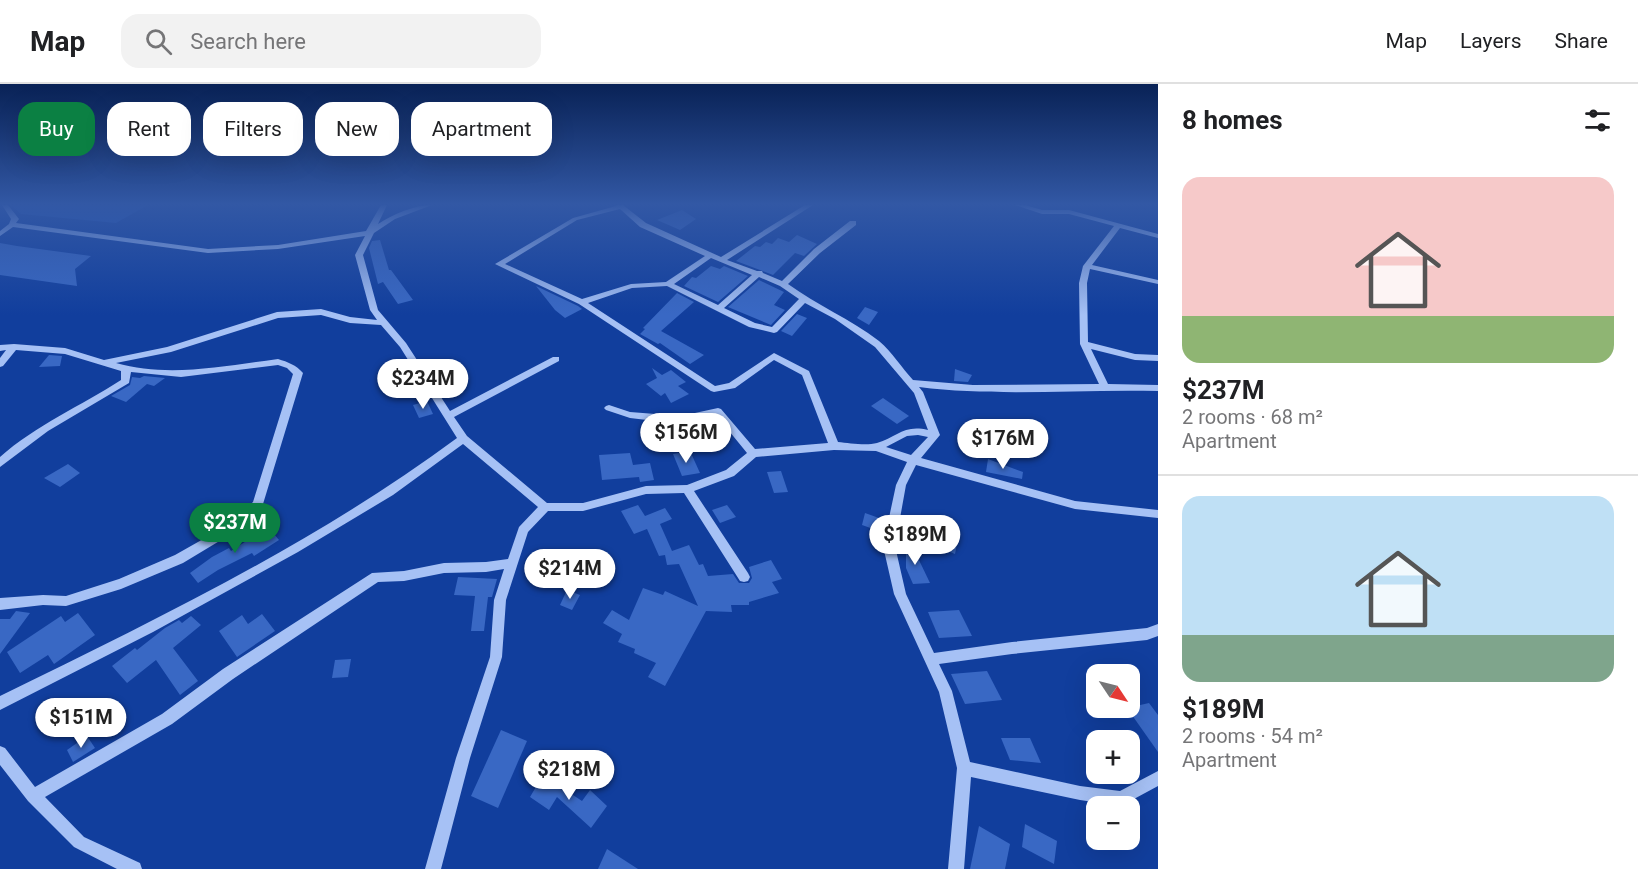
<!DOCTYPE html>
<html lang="en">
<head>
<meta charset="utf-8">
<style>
	body { margin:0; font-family:Roboto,sans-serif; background:#f2f2f2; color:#202124; height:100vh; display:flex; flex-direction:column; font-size:22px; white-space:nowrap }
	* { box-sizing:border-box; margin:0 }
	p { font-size:20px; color:#757577 }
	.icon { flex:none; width:33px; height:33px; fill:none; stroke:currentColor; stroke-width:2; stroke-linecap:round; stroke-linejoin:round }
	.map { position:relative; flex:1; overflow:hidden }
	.drawer { display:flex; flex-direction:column; background:#fff; width:480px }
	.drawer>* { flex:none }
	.top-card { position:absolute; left:18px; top:18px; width:570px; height:54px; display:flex; gap:12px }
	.needle { width:39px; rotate:125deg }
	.controls { position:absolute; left:1086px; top:580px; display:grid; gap:12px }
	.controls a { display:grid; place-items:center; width:54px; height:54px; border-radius:12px; background:#fff; box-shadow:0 6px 24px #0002; font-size:30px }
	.price { position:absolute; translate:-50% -51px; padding:0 14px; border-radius:21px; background:#fff; color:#222; font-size:20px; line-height:39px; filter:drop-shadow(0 2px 3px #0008) }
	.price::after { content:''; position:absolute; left:50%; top:36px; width:18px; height:14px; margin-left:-9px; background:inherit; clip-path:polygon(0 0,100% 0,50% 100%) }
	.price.active { background:#0b8043; color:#fff }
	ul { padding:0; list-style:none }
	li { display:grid; align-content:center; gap:12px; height:318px; padding:0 24px }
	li+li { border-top:2px solid #e0e0e0 }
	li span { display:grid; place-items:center; height:186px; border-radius:18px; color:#555 }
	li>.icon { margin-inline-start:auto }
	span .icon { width:108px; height:108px; fill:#fffc; stroke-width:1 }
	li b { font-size:26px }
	h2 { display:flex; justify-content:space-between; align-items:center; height:72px; padding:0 24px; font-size:26px }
	.tag { padding:0 21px; border-radius:18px; background:#fff; box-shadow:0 6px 24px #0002; font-size:21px; line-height:54px }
	.tag.active { background:#0b8043; color:#fff }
	header { display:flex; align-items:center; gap:36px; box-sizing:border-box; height:84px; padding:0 30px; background:#fff; border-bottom:2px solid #e0e0e0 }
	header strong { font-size:28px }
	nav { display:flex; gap:33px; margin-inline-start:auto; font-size:21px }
	.search { width:420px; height:54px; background:#f2f2f2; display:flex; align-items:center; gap:15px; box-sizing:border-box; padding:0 21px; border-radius:18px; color:#757577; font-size:22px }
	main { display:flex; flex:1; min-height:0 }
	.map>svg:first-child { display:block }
	.green { fill:#2357bb }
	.building { fill:#3968c4 }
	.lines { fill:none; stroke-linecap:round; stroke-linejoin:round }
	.minor { fill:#a6c1f5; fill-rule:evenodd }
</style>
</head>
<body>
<header>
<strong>Map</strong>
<div class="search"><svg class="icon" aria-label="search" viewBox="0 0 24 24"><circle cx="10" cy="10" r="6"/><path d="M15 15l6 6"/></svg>Search here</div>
<nav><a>Map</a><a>Layers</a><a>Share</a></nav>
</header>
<main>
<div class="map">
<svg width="1158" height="785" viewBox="0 0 1158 785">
	<rect width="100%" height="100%" fill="#113e9d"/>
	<path class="green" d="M11 121H148L116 139 21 130Z"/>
	<g class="building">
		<path d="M682 126 696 135 680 146 657 136Z"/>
		<path d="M797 151 817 160 804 172 795 169 773 191 736 177 755 162 760 163 766 158 772 160 778 154 789 158Z"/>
		<path d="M380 156 389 186H391L413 216 398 220 383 198 378 200 369 164 372 157Z"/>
		<path d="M0 159 17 162 91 172 75 185 77 202 0 191Z"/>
		<path d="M711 182 720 185 724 182 748 192 718 218 684 202 692 193 696 194Z"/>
		<path d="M759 196 784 208 774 221 785 226 771 241 728 223Z"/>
		<path d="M536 202 578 222 582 225 565 234 555 226Z"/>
		<path d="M677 209 694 218 661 247 704 271 690 280 660 259 658 260 640 250 645 245 643 244Z"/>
		<path d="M865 223 878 228 869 241 857 234Z"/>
		<path d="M797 230 807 234 792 252 781 247Z"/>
		<path d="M49 271 62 272 60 282 39 283Z"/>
		<path d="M652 284 662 291 671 286 686 298 678 302 689 310 671 319 665 309 661 312 646 300 657 294Z"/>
		<path d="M955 285 972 291 968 298 954 297Z"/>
		<path d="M144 292 165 294 154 302 147 300 126 318 111 312 130 301 132 293 140 294Z"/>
		<path d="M883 314 909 332 897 340 871 322Z"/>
		<path d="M427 317 433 330 419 334 413 321Z"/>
		<path d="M690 367 700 389 682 392 673 370Z"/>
		<path d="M630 369 633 381 650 379 654 396 640 398 639 393 602 396 599 371Z"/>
		<path d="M988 375 1023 388 1022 395 986 388Z"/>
		<path d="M68 380 80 389 60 403 44 394Z"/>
		<path d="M781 387 788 408 774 409 767 388Z"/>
		<path d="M638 421 645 432 665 424 672 435 660 440 672 467 689 461 699 481 703 480 708 492 733 490 739 499H749L752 494 749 483 771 476 782 495 772 498 779 509 749 518V521H731L732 528 706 527 665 602 648 593 656 579 634 569 635 565 618 558 622 550 603 539 612 526 629 536 643 504 663 511 665 507 698 522 679 480 667 481 665 471 659 472 647 445 634 450 621 427Z"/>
		<path d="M727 421 736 433 720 439 712 426Z"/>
		<path d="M865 429 879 434 876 446 862 441Z"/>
		<path d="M268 443 279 456 254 472 252 469 218 486 198 499 190 489 212 473 229 464 231 467Z"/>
		<path d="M926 443 958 455 955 470 923 457Z"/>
		<path d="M906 449 930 499 913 500 906 484Z"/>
		<path d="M458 493 497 495 492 513H488L484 547H471L475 512 454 511Z"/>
		<path d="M567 506 580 511 572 526 560 521Z"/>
		<path d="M959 526 972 552 939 554 928 528Z"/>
		<path d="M16 527 30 529 0 570V535H10Z"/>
		<path d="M78 529 95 551 54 580 48 571 20 589 7 568 61 532 65 538Z"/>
		<path d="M262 530 275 547 237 573 219 547 242 531 248 540Z"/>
		<path d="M191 532 201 541 173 564 198 597 180 611 156 576 127 599 112 582 135 564 137 566 165 544 179 536 182 539Z"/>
		<path d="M351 575 348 593 332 594 335 576Z"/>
		<path d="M987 587 1002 616 965 620 951 590Z"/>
		<path d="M1149 619 1158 631V668L1127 624Z"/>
		<path d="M501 646 527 657 498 724 471 712Z"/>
		<path d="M87 652 95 664 73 678 67 666Z"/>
		<path d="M1001 654H1030L1041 679 1010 676Z"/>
		<path d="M543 691 582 717 590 706 607 722 591 744 557 713 549 726 530 713Z"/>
		<path d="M1025 740 1057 757 1054 780 1022 763Z"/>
		<path d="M979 742 1010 760 1005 785H970Z"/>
		<path d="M607 765 638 785H598Z"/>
	</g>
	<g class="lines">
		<path class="minor" d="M2 121H8L19 135 16 139 208 165 278 161 366 147 381 121H387L378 140C394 130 414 121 432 121L395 135 374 149 363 171 378 226 406 259 450 327 553 273H559V277L454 333 467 352 547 419H583L646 402 687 401 726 386 747 369 716 331 681 340 630 334 606 326 604 324 606 322 609 321 630 328 681 332 718 324 721 325 755 365 828 359 802 291 774 276 735 304 714 308 711 307 579 220 495 180 573 134 616 122V121H623L646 139 721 173 805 121H813L727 176 757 187H762L763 189 782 197 814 165 850 137H856V141L820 169 788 200C817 221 850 235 879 257 892 268 902 284 913 296L973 301 1099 300 1080 260 1079 199 1083 182 1114 142 1069 130H1042L1015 121H1025L1042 126H1069L1158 150V154L1120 144 1092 181 1158 196V200L1090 185 1087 199 1088 258 1135 270 1158 271V277L1135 276 1091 265 1108 300 1158 301V307C1078 305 998 313 919 303L923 308 940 351 921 374 1075 417 1158 426V434L1075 425 916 381 906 401 895 462 906 510 934 569 1012 558 1147 544 1158 540V552L1147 556 1012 570 939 580 952 607 970 678 1080 702 1120 707 1158 687V702L1121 722 1080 716 971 693 964 785H948L957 684 939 608 894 510 883 462 896 401 907 378 876 367 834 366 756 373 734 392 694 407 748 489 750 493 748 497 744 498 740 497 684 409 646 410 583 427H548L528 448 506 516 502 573 470 674 441 785H425L456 674 490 573 494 516 504 485 486 488 444 489 404 497 378 498 233 595 172 640 45 713 84 753 140 779 142 785H117L74 763 28 717 0 681V662L5 664 35 703 162 630 223 585 372 489 404 487 444 479 486 478 508 475 519 443 538 423 463 360 393 411 298 468 153 548 0 626V612C157 535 317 458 457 354L400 263 381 241 350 239 321 231 278 234 171 268 116 279C168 294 225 282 278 275 288 278 296 281 303 289L263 420 236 447 183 479 121 505 66 522 43 521 0 526V514L43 511 66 512 119 495 175 471 228 441 253 418 293 290 287 284 278 281 181 293 131 288 129 299 48 347 0 383V373C36 341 81 322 121 296V287L65 270 16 266 3 282 0 283V274L6 266 0 267V261L14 260 65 264 104 276 167 263 277 228 321 225 350 233 377 236 370 226 355 171 365 152 278 165 208 169 13 143 0 152V147L9 140 11 135ZM620 125 640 143 705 172 666 198 631 200 582 215 505 180 577 136ZM711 174 752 191 718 221 674 200ZM759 193 780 202 799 215 772 243 755 239 724 224ZM667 202 749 243 774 249 777 248 805 219 835 235 875 263 914 309 928 346C904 340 897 353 877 359 866 362 849 359 838 358L809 287 774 269 729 299 715 302 588 219 632 204ZM918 351 928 353 911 371 886 363 907 352Z"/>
	</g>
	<linearGradient id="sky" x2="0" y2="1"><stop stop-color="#092256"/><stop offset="0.52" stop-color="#3258a5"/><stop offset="1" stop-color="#3258a5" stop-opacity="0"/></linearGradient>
	<rect width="1158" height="231" fill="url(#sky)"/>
</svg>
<div class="controls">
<a><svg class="needle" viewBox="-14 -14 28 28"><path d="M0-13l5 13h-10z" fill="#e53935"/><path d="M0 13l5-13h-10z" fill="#757577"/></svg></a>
<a>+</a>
<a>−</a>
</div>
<b class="price" style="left:423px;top:326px">$234M</b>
<b class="price" style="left:686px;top:380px">$156M</b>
<b class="price" style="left:1003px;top:386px">$176M</b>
<b class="price active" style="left:235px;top:470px">$237M</b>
<b class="price" style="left:915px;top:482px">$189M</b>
<b class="price" style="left:570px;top:516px">$214M</b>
<b class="price" style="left:81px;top:665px">$151M</b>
<b class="price" style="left:569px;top:717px">$218M</b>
<div class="top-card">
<a class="tag active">Buy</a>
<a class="tag">Rent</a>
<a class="tag">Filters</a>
<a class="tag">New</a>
<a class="tag">Apartment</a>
</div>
</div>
<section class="drawer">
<h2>8 homes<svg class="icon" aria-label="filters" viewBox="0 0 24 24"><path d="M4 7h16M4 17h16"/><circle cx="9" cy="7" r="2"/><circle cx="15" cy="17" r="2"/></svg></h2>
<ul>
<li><span style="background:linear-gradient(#f6c9c9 75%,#8fb573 0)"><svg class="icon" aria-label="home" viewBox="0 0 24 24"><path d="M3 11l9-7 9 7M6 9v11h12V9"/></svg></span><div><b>$237M</b><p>2 rooms · 68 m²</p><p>Apartment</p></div></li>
<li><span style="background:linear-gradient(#bfe0f5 75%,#7fa58c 0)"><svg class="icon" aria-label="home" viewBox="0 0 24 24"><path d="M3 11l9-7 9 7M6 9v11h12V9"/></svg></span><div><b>$189M</b><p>2 rooms · 54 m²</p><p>Apartment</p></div></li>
</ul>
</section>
</main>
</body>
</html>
